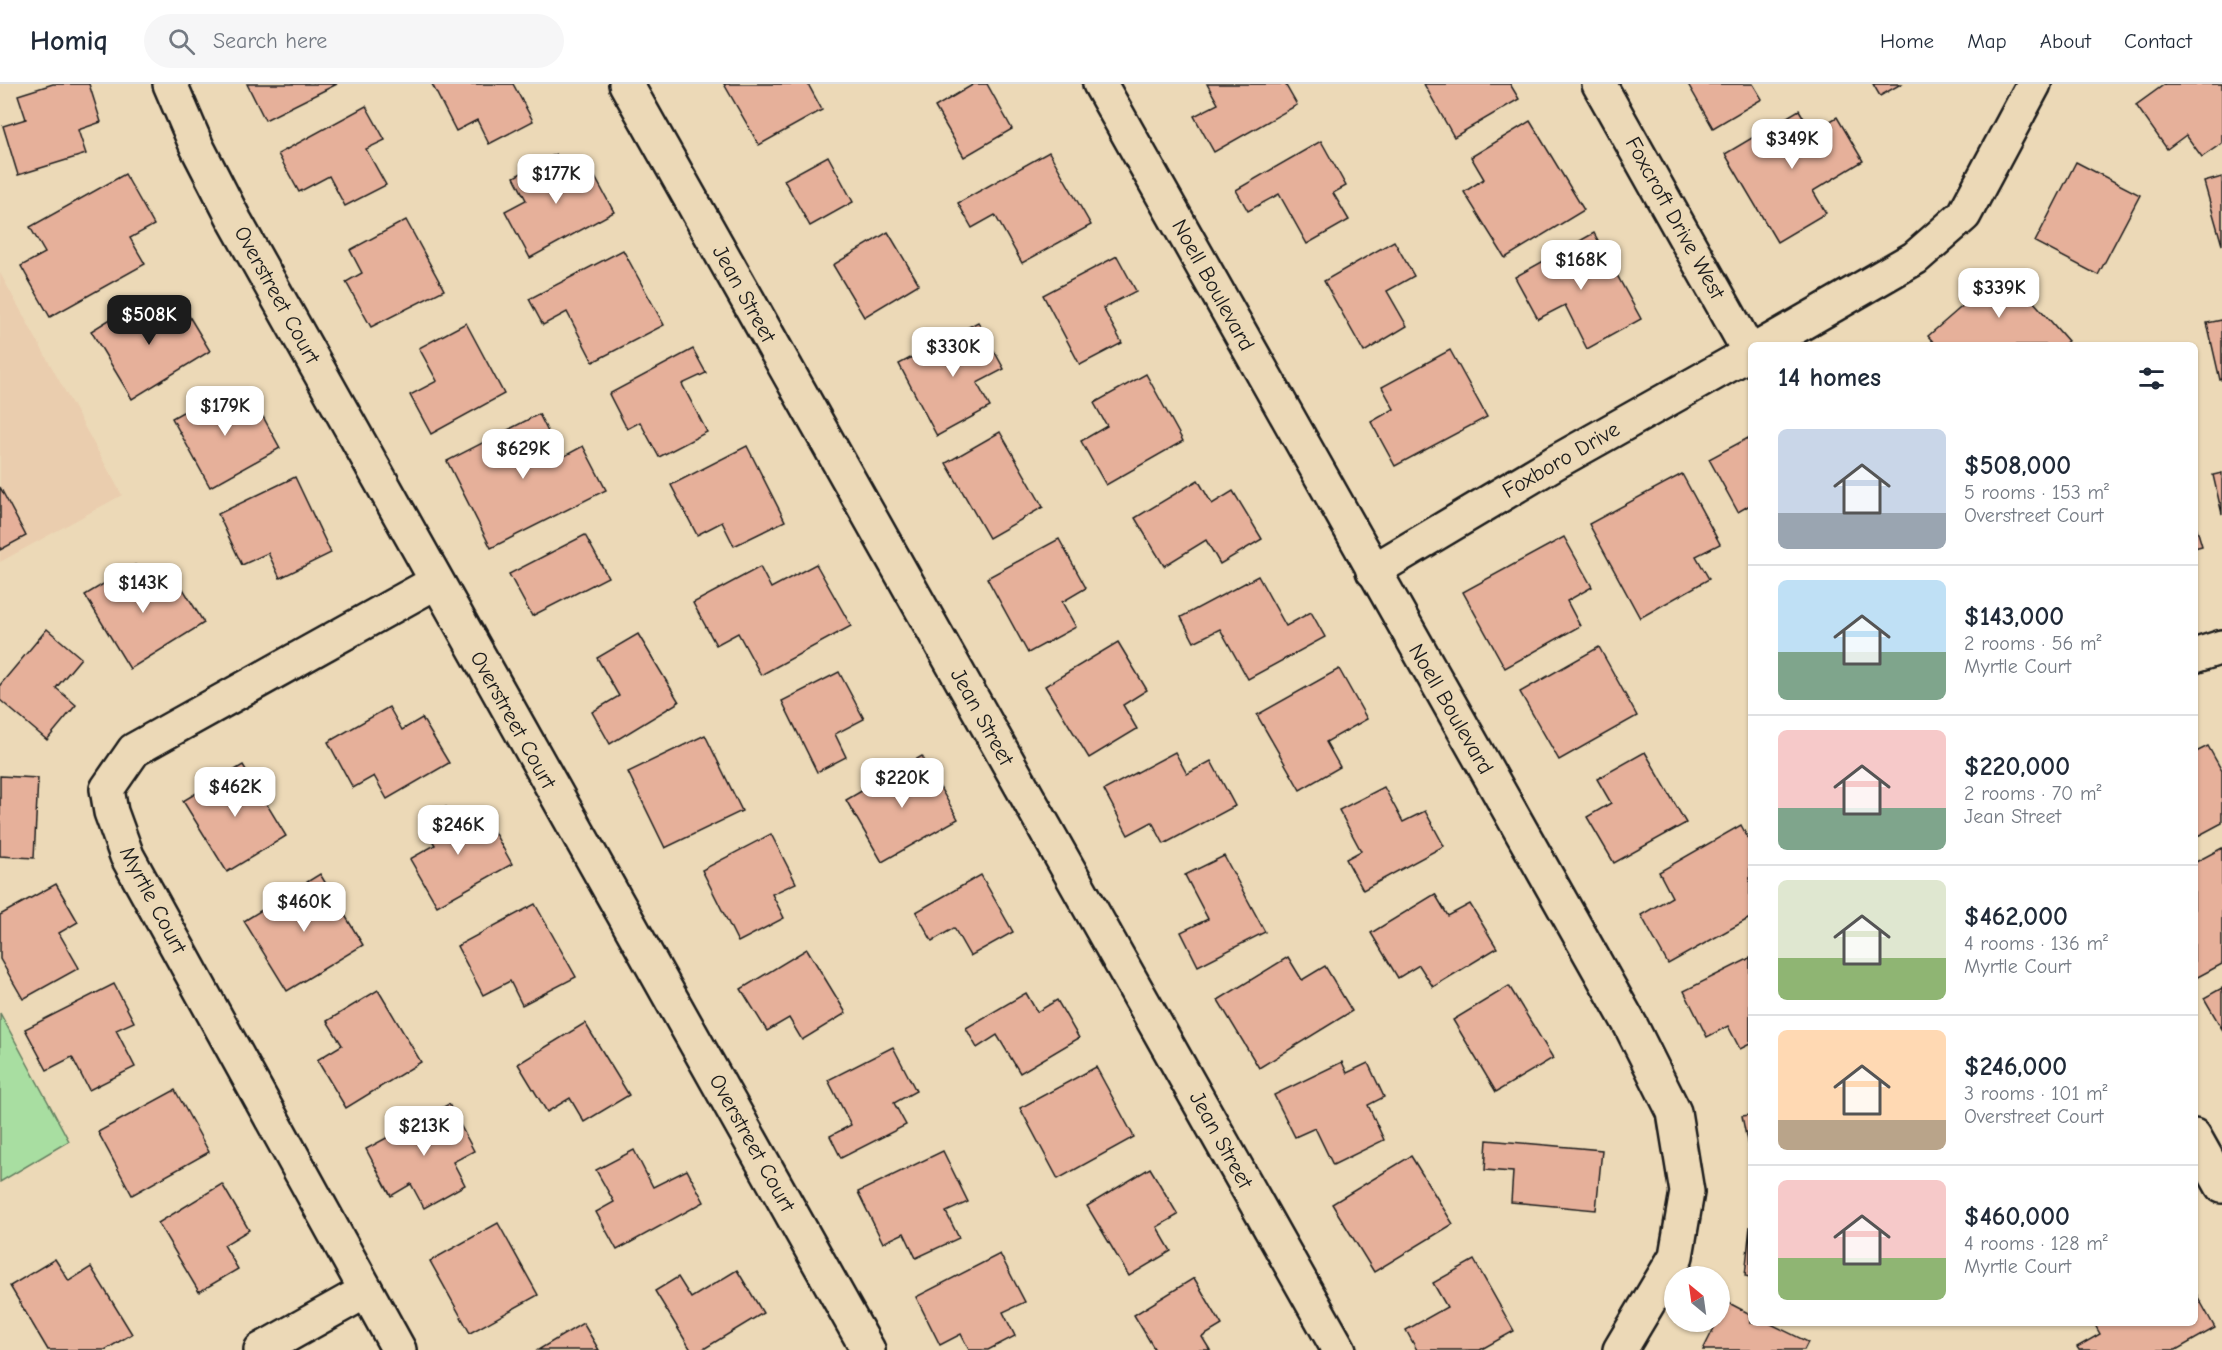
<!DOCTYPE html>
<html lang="en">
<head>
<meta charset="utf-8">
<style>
	body { margin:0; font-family:"Comic Neue",sans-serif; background:#f6f6f7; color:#1f2937; height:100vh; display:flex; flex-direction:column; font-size:22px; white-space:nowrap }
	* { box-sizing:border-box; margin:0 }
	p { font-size:20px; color:#747a83 }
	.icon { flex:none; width:33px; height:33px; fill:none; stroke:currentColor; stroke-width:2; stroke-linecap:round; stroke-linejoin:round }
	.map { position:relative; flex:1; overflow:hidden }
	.side { position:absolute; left:1748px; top:258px; width:450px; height:984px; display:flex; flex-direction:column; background:#fff; border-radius:9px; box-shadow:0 2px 4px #0004 }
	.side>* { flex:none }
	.needle { width:39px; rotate:331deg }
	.fabs { position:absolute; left:1664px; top:1182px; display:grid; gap:12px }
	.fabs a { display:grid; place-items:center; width:66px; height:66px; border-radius:50%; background:#fff; box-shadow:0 2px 4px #0004; font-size:30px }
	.price { position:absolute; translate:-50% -51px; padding:0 14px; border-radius:12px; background:#fff; color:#222; font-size:20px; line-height:39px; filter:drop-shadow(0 2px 3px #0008) }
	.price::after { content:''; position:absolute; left:50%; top:36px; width:18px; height:14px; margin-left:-9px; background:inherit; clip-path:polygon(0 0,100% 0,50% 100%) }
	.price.active { background:#1c1c1c; color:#fff }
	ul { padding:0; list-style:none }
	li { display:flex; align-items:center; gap:18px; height:150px; padding:0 30px }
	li+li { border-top:2px solid #e0e1e3 }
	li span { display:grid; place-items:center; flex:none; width:168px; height:120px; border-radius:9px; color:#555 }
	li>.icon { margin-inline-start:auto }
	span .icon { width:72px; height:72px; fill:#fffc; stroke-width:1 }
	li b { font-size:26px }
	h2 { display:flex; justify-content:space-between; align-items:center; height:72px; padding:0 30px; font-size:26px }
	header { display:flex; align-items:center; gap:36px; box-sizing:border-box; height:84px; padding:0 30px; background:#fff; border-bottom:2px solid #e0e1e3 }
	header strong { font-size:28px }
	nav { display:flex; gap:33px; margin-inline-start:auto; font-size:21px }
	.search { width:420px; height:54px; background:#f6f6f7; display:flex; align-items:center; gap:15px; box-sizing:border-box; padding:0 21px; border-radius:33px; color:#747a83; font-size:22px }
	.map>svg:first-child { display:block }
	.built { fill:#eacdae }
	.green { fill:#a8dea1; stroke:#627d5e; stroke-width:1.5 }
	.building { fill:#e6b09a; stroke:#1c1c1c; stroke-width:1.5 }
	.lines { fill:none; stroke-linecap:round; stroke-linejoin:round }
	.minor-casing { stroke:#1c1c1c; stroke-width:38 }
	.minor { stroke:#ecd9b7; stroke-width:33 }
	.labels { text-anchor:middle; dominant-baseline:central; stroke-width:4.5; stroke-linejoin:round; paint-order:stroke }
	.street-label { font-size:22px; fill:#1c1c1c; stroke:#ecd9b7 }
</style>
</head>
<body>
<header>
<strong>Homiq</strong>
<div class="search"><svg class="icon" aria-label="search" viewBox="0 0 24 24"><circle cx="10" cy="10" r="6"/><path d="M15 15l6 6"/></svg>Search here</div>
<nav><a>Home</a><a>Map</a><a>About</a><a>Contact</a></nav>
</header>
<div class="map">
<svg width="2222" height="1266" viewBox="0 0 2222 1266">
	<rect width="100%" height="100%" fill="#ecd9b7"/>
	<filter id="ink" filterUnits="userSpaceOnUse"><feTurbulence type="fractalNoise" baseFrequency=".0167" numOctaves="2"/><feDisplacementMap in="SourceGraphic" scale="12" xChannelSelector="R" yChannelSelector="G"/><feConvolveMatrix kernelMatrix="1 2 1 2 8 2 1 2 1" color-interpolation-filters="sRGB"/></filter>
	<g filter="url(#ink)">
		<path class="built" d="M0 189 122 411 0 478Z"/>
		<path class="green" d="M0 929 69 1057 0 1098Z"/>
		<g class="building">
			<path d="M53 0H89L101 38 78 46 86 70 18 91 3 42 26 35 18 11Z"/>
			<path d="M247 0H337L265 36Z"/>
			<path d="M432 0H513L533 37 489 60 477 36 456 47Z"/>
			<path d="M724 0H808L822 26 759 61Z"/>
			<path d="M974 0H987L1012 45 964 73 935 23Z"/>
			<path d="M1207 0H1285L1297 21 1214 68 1194 32 1218 20Z"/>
			<path d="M1424 0H1510L1519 15 1454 53Z"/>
			<path d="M1688 0H1753L1762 15 1713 44Z"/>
			<path d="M1873 0H1901L1880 12Z"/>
			<path d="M2165 0H2222V59L2202 73 2186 51 2167 65 2136 21Z"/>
			<path d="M366 22 385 56 366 65 386 101 345 122 329 92 299 108 278 70Z"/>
			<path d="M1799 26 1812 48 1837 33 1863 77 1813 107 1826 129 1777 158 1725 70Z"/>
			<path d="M1530 37 1584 126 1505 174 1464 108 1484 95 1471 73Z"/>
			<path d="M1321 57 1346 102 1333 109 1349 136 1307 160 1279 110 1248 127 1236 106Z"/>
			<path d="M1049 68 1091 141 1022 179 995 131 972 144 958 119Z"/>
			<path d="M556 70 568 93 589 82 614 128 530 174 505 127 526 116 514 93Z"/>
			<path d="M828 72 853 118 810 142 784 96Z"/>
			<path d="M2076 78 2140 111 2098 191 2035 158Z"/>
			<path d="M125 90 154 141 130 154 145 180 50 233 21 182 45 169 30 143Z"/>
			<path d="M2222 93V161L2204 98Z"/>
			<path d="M406 136 444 206 371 243 346 198 362 189 350 166Z"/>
			<path d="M888 148 919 200 864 233 833 181Z"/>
			<path d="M1594 149 1641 235 1587 265 1565 221 1538 235 1515 193Z"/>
			<path d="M1394 157 1414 192 1387 207 1407 242 1364 268 1324 197Z"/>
			<path d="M623 166 664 241 593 278 567 228 543 241 529 215Z"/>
			<path d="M1117 172 1136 207 1103 224 1122 259 1080 281 1043 211Z"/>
			<path d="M2005 185 2068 257 2063 261H1936L1928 252Z"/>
			<path d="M143 215 157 238 183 222 210 267 132 315 91 247Z"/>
			<path d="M2222 236V295L2220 296 2207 239Z"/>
			<path d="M978 238 1004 285 977 299 990 323 937 352 899 280Z"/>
			<path d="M466 239 504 310 431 350 410 311 437 297 419 264Z"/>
			<path d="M693 265 706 289 682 300 707 348 659 373 640 338 627 345 609 310Z"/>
			<path d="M1450 266 1487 333 1395 382 1371 338 1394 325 1382 303Z"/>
			<path d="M1146 290 1183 357 1106 401 1081 357 1107 342 1094 319Z"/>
			<path d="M219 308 232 331 255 318 280 364 210 403 172 334Z"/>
			<path d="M539 330 561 374 583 362 606 406 491 464 447 377Z"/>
			<path d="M1000 348 1043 423 989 454 946 379Z"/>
			<path d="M1750 353V421L1738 428 1709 375Z"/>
			<path d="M747 362 785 437 734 462 722 438 697 451 671 401Z"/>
			<path d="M2222 389V430L2213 391Z"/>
			<path d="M1682 390 1720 460 1696 472 1709 495 1640 534 1589 440Z"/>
			<path d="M295 393 331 469 280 494 268 469 242 481 218 430Z"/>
			<path d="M1198 396 1212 420 1233 407 1262 455 1220 480 1206 456 1164 482 1135 434Z"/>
			<path d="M0 403 26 452 0 466Z"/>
			<path d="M2194 435 2202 462 2194 464Z"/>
			<path d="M585 451 608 493 532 532 509 490Z"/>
			<path d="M1564 453 1592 503 1567 517 1580 542 1505 584 1463 508Z"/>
			<path d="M1059 455 1086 504 1062 518 1076 543 1028 569 987 494Z"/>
			<path d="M816 480 851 542 761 591 738 549 716 561 693 519 760 483 771 504Z"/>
			<path d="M135 481 150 505 174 490 204 539 130 585 85 511Z"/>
			<path d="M1258 492 1286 542 1311 528 1325 553 1248 595 1220 545 1194 558 1181 533Z"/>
			<path d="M47 545 81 574 56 604 76 621 47 656 0 616V601Z"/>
			<path d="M638 550 679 618 610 660 592 628 619 612 597 574Z"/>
			<path d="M1118 558 1147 606 1123 621 1137 645 1089 674 1045 602Z"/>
			<path d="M1599 563 1637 632 1559 676 1520 608Z"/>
			<path d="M1339 585 1367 635 1326 658 1340 683 1300 706 1257 631Z"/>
			<path d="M839 588 864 635 835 650 846 673 817 688 782 617Z"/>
			<path d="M389 623 402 646 422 634 449 679 387 715 374 692 353 704 328 658Z"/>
			<path d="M705 651 742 727 665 764 628 688Z"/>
			<path d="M2208 662 2222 687V739L2194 754V669Z"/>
			<path d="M1175 668 1187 690 1211 677 1235 722 1164 760 1152 738 1128 751 1104 706Z"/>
			<path d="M1645 668 1686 739 1614 779 1587 733 1611 719 1597 695Z"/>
			<path d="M922 672 958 735 882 778 846 716Z"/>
			<path d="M243 681 286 752 227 788 183 717Z"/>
			<path d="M0 692 38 694 34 774 0 772Z"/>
			<path d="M1384 703 1403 738 1425 727 1444 762 1363 806 1346 775 1361 767 1339 726Z"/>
			<path d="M446 723 460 746 485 732 512 780 437 822 410 775 435 761 421 737Z"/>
			<path d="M1741 741 1750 758V834L1668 880 1641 831 1672 813 1659 788Z"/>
			<path d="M771 750 796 799 772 810 784 834 738 858 702 786Z"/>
			<path d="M2222 764V880L2194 895V779Z"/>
			<path d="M1224 772 1265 848 1198 882 1181 848 1208 835 1185 791Z"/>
			<path d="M320 790 363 861 287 907 244 837Z"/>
			<path d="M981 791 1013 848 970 872 954 844 932 857 916 828Z"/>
			<path d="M56 800 78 838 59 849 79 884 23 915 0 875V831Z"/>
			<path d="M1435 810 1448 832 1470 820 1497 864 1433 903 1419 881 1398 894 1371 849Z"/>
			<path d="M535 820 576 893 522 921 510 897 483 911 457 862Z"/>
			<path d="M807 865 846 929 802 956 789 934 767 947 741 905Z"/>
			<path d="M1288 873 1302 896 1325 882 1352 927 1259 984 1218 916Z"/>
			<path d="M1750 874V960L1740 965 1728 942 1707 953 1684 907Z"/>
			<path d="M114 900 134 938 116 946 135 983 89 1006 72 973 47 986 25 945Z"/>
			<path d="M1509 902 1553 974 1496 1008 1453 936Z"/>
			<path d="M2222 904V945L2204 914Z"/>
			<path d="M378 906 421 978 346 1024 317 976 342 961 327 937Z"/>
			<path d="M1026 909 1037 928 1057 916 1079 954 1020 989 997 951 977 964 966 944Z"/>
			<path d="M585 939 629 1011 584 1038 570 1014 547 1028 518 980Z"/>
			<path d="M893 963 916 1007 894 1019 906 1041 841 1074 830 1052 851 1041 828 996Z"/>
			<path d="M1342 978 1347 989 1368 979 1384 1013 1368 1021 1384 1056 1333 1081 1315 1044 1295 1053 1274 1011Z"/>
			<path d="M1096 983 1134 1053 1058 1095 1020 1024Z"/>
			<path d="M175 1006 209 1068 132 1111 98 1048Z"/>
			<path d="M449 1020 474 1067 453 1078 465 1101 424 1124 411 1100 391 1112 366 1065Z"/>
			<path d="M1750 1031V1072L1742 1032Z"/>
			<path d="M1487 1056 1602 1066 1596 1126 1511 1118 1513 1088 1485 1086Z"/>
			<path d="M634 1066 653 1103 687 1086 704 1118 617 1166 596 1128 614 1118 596 1086Z"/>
			<path d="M943 1067 968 1118 946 1128 959 1154 916 1174 904 1149 883 1159 858 1108Z"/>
			<path d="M1411 1072 1453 1140 1374 1188 1332 1120Z"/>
			<path d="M1150 1084 1178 1131 1157 1143 1171 1167 1129 1192 1087 1122Z"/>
			<path d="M222 1100 249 1146 224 1161 238 1185 199 1208 158 1139Z"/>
			<path d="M498 1139 538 1211 470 1249 430 1177Z"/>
			<path d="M1750 1142V1193L1745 1192Z"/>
			<path d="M1000 1170 1025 1218 1003 1228 1015 1252 988 1266H969L961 1250 940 1261 916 1213Z"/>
			<path d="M55 1175 69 1197 91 1183 132 1250 105 1266H48L10 1202Z"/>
			<path d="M1474 1176 1514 1247 1480 1266H1417L1406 1246 1447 1223 1433 1199Z"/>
			<path d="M737 1186 763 1229 702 1266H691L655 1207 678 1193 691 1214Z"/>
			<path d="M1194 1194 1222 1241 1202 1253 1210 1266H1155L1134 1231Z"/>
			<path d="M2194 1206 2215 1244 2176 1266H2079L2077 1263 2100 1250 2094 1239H2194Z"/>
			<path d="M1727 1218 1750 1230V1239H1769L1808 1258 1804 1266H1703Z"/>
			<path d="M583 1239 599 1266H538Z"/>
		</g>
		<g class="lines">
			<defs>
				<g id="minor">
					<path d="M170 0 197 63 235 137 868 1266"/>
					<path d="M626 0 1339 1266"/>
					<path d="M1100 0 1631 942 1674 1028 1687 1108 1676 1172 1620 1266"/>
					<path d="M1599 0 1750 269"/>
					<path d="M1764 261 1915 174 1964 131 2034 0"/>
					<path d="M1373 487 1556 378 1750 269"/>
					<path d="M2194 572 2222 563"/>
					<path d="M2194 1052 2222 1102"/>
					<path d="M261 1266 366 1207"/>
					<path d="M399 1266 127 772 111 728 107 705 134 666 436 498"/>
				</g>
			</defs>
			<use href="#minor" class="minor-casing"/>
			<use href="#minor" class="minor"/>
		</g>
	</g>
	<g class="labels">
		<g class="street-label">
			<text transform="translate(1675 134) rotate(61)">Foxcroft Drive West</text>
			<text transform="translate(1213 201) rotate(61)">Noell Boulevard</text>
			<text transform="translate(744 210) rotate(61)">Jean Street</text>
			<text transform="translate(277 211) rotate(61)">Overstreet Court</text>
			<text transform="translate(1561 376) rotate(-30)">Foxboro Drive</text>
			<text transform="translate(1451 625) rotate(60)">Noell Boulevard</text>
			<text transform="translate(982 633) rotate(61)">Jean Street</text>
			<text transform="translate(513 636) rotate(61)">Overstreet Court</text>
			<text transform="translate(153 816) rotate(62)">Myrtle Court</text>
			<text transform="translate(1221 1056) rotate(61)">Jean Street</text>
			<text transform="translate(752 1059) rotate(61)">Overstreet Court</text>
		</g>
	</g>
</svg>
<div class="fabs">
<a><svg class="needle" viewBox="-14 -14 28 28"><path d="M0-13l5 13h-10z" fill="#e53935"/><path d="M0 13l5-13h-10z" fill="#747a83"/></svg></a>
</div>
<b class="price" style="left:1792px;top:86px">$349K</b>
<b class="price" style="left:556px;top:121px">$177K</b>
<b class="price" style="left:1581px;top:207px">$168K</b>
<b class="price" style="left:1999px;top:235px">$339K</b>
<b class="price active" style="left:149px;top:262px">$508K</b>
<b class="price" style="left:953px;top:294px">$330K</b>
<b class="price" style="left:225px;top:353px">$179K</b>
<b class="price" style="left:523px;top:396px">$629K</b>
<b class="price" style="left:143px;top:530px">$143K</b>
<b class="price" style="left:902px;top:725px">$220K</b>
<b class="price" style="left:235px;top:734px">$462K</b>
<b class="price" style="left:458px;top:772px">$246K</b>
<b class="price" style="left:304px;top:849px">$460K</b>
<b class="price" style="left:424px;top:1073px">$213K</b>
<section class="side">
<h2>14 homes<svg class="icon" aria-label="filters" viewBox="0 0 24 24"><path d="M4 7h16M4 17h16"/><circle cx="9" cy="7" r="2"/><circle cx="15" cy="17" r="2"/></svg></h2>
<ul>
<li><span style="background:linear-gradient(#c9d6e8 70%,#9aa5b1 0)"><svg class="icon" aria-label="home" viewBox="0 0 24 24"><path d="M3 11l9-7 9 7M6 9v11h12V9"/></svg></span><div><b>$508,000</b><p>5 rooms · 153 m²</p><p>Overstreet Court</p></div></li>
<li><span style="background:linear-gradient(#bfe0f5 60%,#7fa58c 0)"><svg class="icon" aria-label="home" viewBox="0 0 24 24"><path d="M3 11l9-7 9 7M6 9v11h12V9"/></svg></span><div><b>$143,000</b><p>2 rooms · 56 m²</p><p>Myrtle Court</p></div></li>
<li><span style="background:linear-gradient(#f6c9c9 65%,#7fa58c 0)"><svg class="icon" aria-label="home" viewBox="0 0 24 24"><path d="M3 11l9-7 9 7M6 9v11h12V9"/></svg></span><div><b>$220,000</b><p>2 rooms · 70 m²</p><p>Jean Street</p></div></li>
<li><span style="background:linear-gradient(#dfe7d0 65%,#8fb573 0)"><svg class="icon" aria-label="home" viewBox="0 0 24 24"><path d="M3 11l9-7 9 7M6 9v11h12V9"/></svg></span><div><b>$462,000</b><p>4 rooms · 136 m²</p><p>Myrtle Court</p></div></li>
<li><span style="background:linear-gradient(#ffd9b3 75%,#b9a48a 0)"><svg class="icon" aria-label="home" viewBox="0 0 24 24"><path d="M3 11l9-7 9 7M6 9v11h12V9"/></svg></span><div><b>$246,000</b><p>3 rooms · 101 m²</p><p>Overstreet Court</p></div></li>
<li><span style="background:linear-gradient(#f6c9c9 65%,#8fb573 0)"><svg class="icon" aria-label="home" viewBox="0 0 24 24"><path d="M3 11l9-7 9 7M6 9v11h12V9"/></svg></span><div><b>$460,000</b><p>4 rooms · 128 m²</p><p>Myrtle Court</p></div></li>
</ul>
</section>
</div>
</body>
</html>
